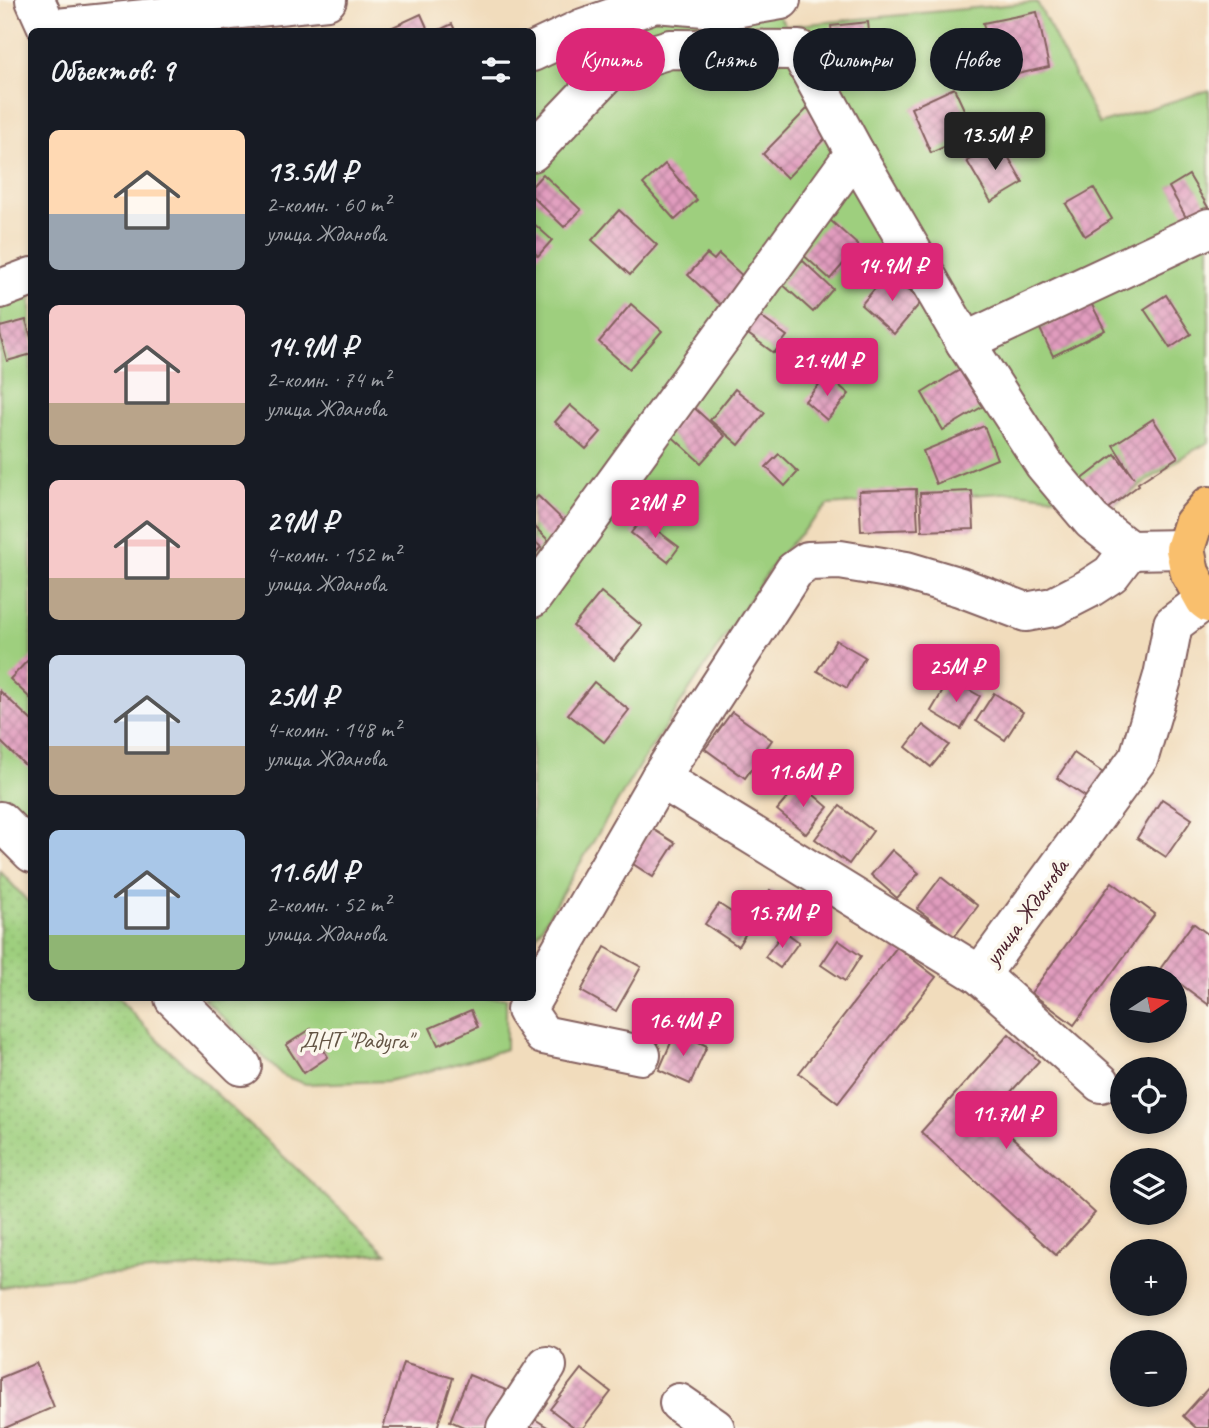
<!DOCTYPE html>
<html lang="ru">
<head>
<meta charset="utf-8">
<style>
	body { margin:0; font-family:Caveat,sans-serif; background:#242831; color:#f1f3f6; height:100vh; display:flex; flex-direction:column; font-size:26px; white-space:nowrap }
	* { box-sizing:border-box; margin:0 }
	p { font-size:23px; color:#9ea1a6 }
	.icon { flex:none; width:38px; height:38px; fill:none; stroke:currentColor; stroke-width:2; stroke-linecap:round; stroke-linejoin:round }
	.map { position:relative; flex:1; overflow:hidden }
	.side { position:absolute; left:28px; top:28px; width:508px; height:973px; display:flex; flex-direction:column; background:#171b24; border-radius:10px; box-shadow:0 4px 10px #0003 }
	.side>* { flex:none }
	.top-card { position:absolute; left:556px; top:28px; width:546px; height:63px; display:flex; gap:14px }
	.needle { width:46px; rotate:78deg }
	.controls { position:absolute; left:1110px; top:966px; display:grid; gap:14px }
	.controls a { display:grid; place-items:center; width:77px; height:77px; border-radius:50%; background:#171b24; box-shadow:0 4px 10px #0003; font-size:35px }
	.price { position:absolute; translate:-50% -60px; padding:0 16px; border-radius:7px; background:#db2777; color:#fff; font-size:23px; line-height:46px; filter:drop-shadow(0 2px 4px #0008) }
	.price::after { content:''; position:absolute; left:50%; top:42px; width:21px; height:16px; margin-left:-10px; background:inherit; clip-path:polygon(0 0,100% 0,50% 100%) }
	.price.active { background:#222; color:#fff }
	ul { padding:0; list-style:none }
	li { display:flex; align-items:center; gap:21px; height:175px; padding:0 21px }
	li span { display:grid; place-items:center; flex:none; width:196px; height:140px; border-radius:10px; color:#555 }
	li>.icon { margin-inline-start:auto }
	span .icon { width:84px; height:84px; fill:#fffc; stroke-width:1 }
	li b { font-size:30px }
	h2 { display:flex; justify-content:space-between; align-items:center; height:84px; padding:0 21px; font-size:30px }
	.pill { padding:0 24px; border-radius:32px; background:#171b24; box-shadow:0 4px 10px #0003; font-size:24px; line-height:63px }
	.pill.active { background:#db2777; color:#fff }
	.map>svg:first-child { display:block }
	.grass { fill:url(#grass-dots); stroke:#747754; stroke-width:2 }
	.garden { fill:#9ecf7e; stroke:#747754; stroke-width:2 }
	.building { fill:url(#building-cross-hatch) }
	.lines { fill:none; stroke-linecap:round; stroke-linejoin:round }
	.minor-casing { stroke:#84615e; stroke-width:42 }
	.major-casing { stroke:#84615e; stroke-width:42 }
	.minor { stroke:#fff; stroke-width:38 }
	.major { stroke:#f9bf6d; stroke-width:38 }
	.labels { text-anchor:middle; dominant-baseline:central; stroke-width:7; stroke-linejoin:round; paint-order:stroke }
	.street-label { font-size:24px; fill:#4a1f2b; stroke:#fbf7ec }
	.park-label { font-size:24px; fill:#635444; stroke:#fbf7ec }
</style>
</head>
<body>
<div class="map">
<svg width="1209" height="1428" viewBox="0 0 1209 1428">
	<defs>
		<pattern id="grass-dots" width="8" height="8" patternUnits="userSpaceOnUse" patternTransform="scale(1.75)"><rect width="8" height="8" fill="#9ecf7e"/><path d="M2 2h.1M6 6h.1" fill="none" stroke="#8ab16d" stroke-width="1.8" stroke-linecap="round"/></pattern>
		<pattern id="building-cross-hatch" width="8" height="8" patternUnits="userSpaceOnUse" patternTransform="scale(1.75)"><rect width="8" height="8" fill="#e19cbe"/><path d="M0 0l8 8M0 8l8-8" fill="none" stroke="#b87f9b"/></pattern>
	</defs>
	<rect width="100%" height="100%" fill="#fbf7ec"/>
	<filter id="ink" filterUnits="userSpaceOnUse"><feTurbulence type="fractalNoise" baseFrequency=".0143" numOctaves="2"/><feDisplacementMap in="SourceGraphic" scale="14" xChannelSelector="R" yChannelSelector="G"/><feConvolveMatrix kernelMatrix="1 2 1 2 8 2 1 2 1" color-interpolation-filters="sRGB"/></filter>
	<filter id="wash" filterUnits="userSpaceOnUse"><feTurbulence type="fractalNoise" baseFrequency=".00686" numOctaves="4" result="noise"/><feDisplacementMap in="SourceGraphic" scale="28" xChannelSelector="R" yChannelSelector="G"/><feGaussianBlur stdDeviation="1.57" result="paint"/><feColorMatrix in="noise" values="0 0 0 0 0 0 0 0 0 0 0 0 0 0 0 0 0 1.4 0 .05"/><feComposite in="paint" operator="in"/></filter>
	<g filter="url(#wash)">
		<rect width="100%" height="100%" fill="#f1dcbc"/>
		<path class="grass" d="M0 871 31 905 32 998H118L153 1035 387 1253 34 1280 0 1288Z"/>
		<g class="garden">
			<path d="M768 0 786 26 1037 2 1099 124 1209 90V442L1182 457 1086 524 1064 498 1015 492 828 505 778 557 639 766 532 943V61L639 17Z"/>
			<path d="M31 278V829L0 799V291Z"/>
			<path d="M203 998H506V1049L445 1067 388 1081 306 1084 283 1076Z"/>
		</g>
		<g id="blocks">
			<g class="building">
				<path d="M1037 12 1049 67 995 79 983 23Z"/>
				<path d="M421 14 429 32H382Z"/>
				<path d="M868 22 873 73 836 77 831 26Z"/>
				<path d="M452 24 456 32H435Z"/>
				<path d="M954 88 975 133 931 153 911 108Z"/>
				<path d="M808 108 832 131 787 178 763 154Z"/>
				<path d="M1000 142 1023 183 991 202 967 161Z"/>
				<path d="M665 164 697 200 675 220 643 184Z"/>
				<path d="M543 174 581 210 564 227 532 196V186Z"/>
				<path d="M1189 175 1209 209 1188 221 1169 187Z"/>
				<path d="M1094 188 1112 219 1085 236 1066 204Z"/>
				<path d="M619 210 657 245 630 275 592 240Z"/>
				<path d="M830 220 859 246 830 279 801 253Z"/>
				<path d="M532 222 552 240 538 256 532 250Z"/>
				<path d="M707 254 714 260 719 254 747 280 722 306 688 275Z"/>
				<path d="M802 260 833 289 813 312 781 283Z"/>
				<path d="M889 272 922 301 894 334 861 305Z"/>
				<path d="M1166 295 1191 334 1170 348 1144 309Z"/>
				<path d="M1091 303 1105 330 1053 356 1040 329Z"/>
				<path d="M631 304 662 331 629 369 599 342Z"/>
				<path d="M750 309 787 336 774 353 737 326Z"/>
				<path d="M26 320 32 341V354L7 361 0 334V327Z"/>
				<path d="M963 368 985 405 943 430 922 393Z"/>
				<path d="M827 375 849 394 827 420 805 401Z"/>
				<path d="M735 389 765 413 739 445 710 420Z"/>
				<path d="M690 404 725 436 701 463 666 431Z"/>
				<path d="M570 405 601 432 586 449 555 422Z"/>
				<path d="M1153 419 1178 457 1138 483 1139 485 1103 512 1080 481 1115 454 1134 478 1113 445Z"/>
				<path d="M984 426 997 459 936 484 923 451Z"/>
				<path d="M779 454 798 472 785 486 766 467Z"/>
				<path d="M916 489 918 529 861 531 859 491Z"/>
				<path d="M972 491 974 529 922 531 920 493Z"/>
				<path d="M538 496 567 524 550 542 532 524V502Z"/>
				<path d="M642 519 679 547 668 562 631 533Z"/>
				<path d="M532 539 541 547 532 557Z"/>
				<path d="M601 592 642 626 614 660 573 626Z"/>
				<path d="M836 640 865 657 847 688 817 671Z"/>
				<path d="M32 656V700L10 679Z"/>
				<path d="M950 679 980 696 961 729 931 711Z"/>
				<path d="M594 682 629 710 604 742 568 714Z"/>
				<path d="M0 691 32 721V767L29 769 0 741Z"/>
				<path d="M994 693 1023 712 1005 740 976 721Z"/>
				<path d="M732 712 772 740 745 778 705 749Z"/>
				<path d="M923 725 949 745 931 767 906 747Z"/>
				<path d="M1074 753 1106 775 1089 799 1057 778Z"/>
				<path d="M800 783 828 807 806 834 777 810Z"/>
				<path d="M1162 799 1192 819 1166 857 1137 838Z"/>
				<path d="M840 806 873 831 849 864 815 839Z"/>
				<path d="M651 828 675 843 653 877 630 862Z"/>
				<path d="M892 850 919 873 897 898 871 875Z"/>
				<path d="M941 877 978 906 954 937 917 909Z"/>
				<path d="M1112 882 1155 914 1074 1025 1031 993Z"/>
				<path d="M770 890 793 907 776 931 753 914Z"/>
				<path d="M719 904 751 925 738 946 705 924Z"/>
				<path d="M1193 923 1209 935V1005L1160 969Z"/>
				<path d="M784 931 799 942 780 968 765 957Z"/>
				<path d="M838 940 861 956 845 981 821 965Z"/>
				<path d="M605 947 641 967 616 1011 581 991Z"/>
				<path d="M897 947 936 977 838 1103 799 1073Z"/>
				<path d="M471 1010 478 1027 438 1045 430 1028Z"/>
				<path d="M311 1029 328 1057 304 1073 286 1045Z"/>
				<path d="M676 1031 707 1046 690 1084 659 1070Z"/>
				<path d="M1009 1034 1039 1061 989 1116 1095 1213 1056 1255 921 1132Z"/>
				<path d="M36 1363 54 1407 5 1428H0V1378Z"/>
				<path d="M403 1363 453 1378 437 1428H383Z"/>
				<path d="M581 1369 611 1392 583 1428H575L550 1409Z"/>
				<path d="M469 1375 506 1390 491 1428H466L450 1421Z"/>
				<path d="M1209 1387V1428H1196L1183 1416Z"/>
				<path d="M533 1418 549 1428H527Z"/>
			</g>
		</g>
	</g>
	<g filter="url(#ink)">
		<use href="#blocks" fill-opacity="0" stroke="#84615e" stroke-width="2"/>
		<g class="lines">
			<defs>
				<g id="minor">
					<path d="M35 0 48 29 327 0"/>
					<path d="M532 52 583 28 655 3 729 9 781 0"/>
					<path d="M532 152 614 66 670 49 799 50 855 153 965 342 1044 464 1092 521 1129 550 1185 549"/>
					<path d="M0 289 32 277"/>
					<path d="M965 342 1209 228"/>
					<path d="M532 598 855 153"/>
					<path d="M660 778 980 975 1101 1083"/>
					<path d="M0 821 32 853"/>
					<path d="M980 975 1139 757 1163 676 1173 624 1205 600"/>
					<path d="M174 998 242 1066"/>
					<path d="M641 1055 543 1035 526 1010 660 778 794 571 808 561 840 560 906 571 960 587 1026 612 1053 607 1088 589 1111 574 1129 550"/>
					<path d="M679 1403 715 1428"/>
					<path d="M506 1428 547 1366"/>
				</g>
				<path id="major" d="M1209 506 1193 524 1185 549 1190 573 1205 600 1209 603"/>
			</defs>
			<use href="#minor" class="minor-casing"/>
			<use href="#major" class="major-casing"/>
			<use href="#minor" class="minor"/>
			<use href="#major" class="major"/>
		</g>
	</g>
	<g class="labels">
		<g class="street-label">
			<text transform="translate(1026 912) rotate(-54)">улица Жданова</text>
		</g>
		<g class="park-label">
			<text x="356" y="1040">ДНТ "Радуга"</text>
		</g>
	</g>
</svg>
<div class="controls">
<a><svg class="needle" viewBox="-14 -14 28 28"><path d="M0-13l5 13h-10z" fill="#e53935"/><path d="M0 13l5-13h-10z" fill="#9ea1a6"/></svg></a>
<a><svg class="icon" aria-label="locate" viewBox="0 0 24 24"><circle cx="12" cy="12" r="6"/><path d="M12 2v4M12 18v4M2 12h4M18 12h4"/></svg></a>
<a><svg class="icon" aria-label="layers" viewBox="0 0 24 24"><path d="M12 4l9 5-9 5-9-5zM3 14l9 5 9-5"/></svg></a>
<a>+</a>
<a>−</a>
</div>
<b class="price active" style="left:995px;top:172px">13.5M ₽</b>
<b class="price" style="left:892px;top:303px">14.9M ₽</b>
<b class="price" style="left:827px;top:398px">21.4M ₽</b>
<b class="price" style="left:655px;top:540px">29M ₽</b>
<b class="price" style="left:956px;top:704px">25M ₽</b>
<b class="price" style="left:803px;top:809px">11.6M ₽</b>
<b class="price" style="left:782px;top:950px">15.7M ₽</b>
<b class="price" style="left:683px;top:1058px">16.4M ₽</b>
<b class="price" style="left:1006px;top:1151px">11.7M ₽</b>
<div class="top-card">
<a class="pill active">Купить</a>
<a class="pill">Снять</a>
<a class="pill">Фильтры</a>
<a class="pill">Новое</a>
</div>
<section class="side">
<h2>Объектов: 9<svg class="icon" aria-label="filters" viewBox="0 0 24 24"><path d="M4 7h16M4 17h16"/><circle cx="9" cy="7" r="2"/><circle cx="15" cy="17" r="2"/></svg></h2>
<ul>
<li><span style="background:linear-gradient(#ffd9b3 60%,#9aa5b1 0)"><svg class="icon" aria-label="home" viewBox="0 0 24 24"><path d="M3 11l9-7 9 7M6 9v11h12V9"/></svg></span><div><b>13.5M ₽</b><p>2-комн. · 60 m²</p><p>улица Жданова</p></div></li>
<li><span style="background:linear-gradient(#f6c9c9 70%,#b9a48a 0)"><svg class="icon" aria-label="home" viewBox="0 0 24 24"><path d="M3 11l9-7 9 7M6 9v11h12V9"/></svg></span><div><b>14.9M ₽</b><p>2-комн. · 74 m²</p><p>улица Жданова</p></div></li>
<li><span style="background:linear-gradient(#f6c9c9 70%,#b9a48a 0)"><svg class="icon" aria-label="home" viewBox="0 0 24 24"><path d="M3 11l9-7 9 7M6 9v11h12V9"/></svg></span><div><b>29M ₽</b><p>4-комн. · 152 m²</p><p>улица Жданова</p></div></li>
<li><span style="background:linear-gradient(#c9d6e8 65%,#b9a48a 0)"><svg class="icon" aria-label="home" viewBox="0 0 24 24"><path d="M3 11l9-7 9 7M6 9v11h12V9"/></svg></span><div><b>25M ₽</b><p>4-комн. · 148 m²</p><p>улица Жданова</p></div></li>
<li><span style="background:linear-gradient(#a9c7e8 75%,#8fb573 0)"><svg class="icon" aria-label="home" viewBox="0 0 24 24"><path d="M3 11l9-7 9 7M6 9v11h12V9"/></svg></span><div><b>11.6M ₽</b><p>2-комн. · 52 m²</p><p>улица Жданова</p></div></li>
</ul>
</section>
</div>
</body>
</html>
